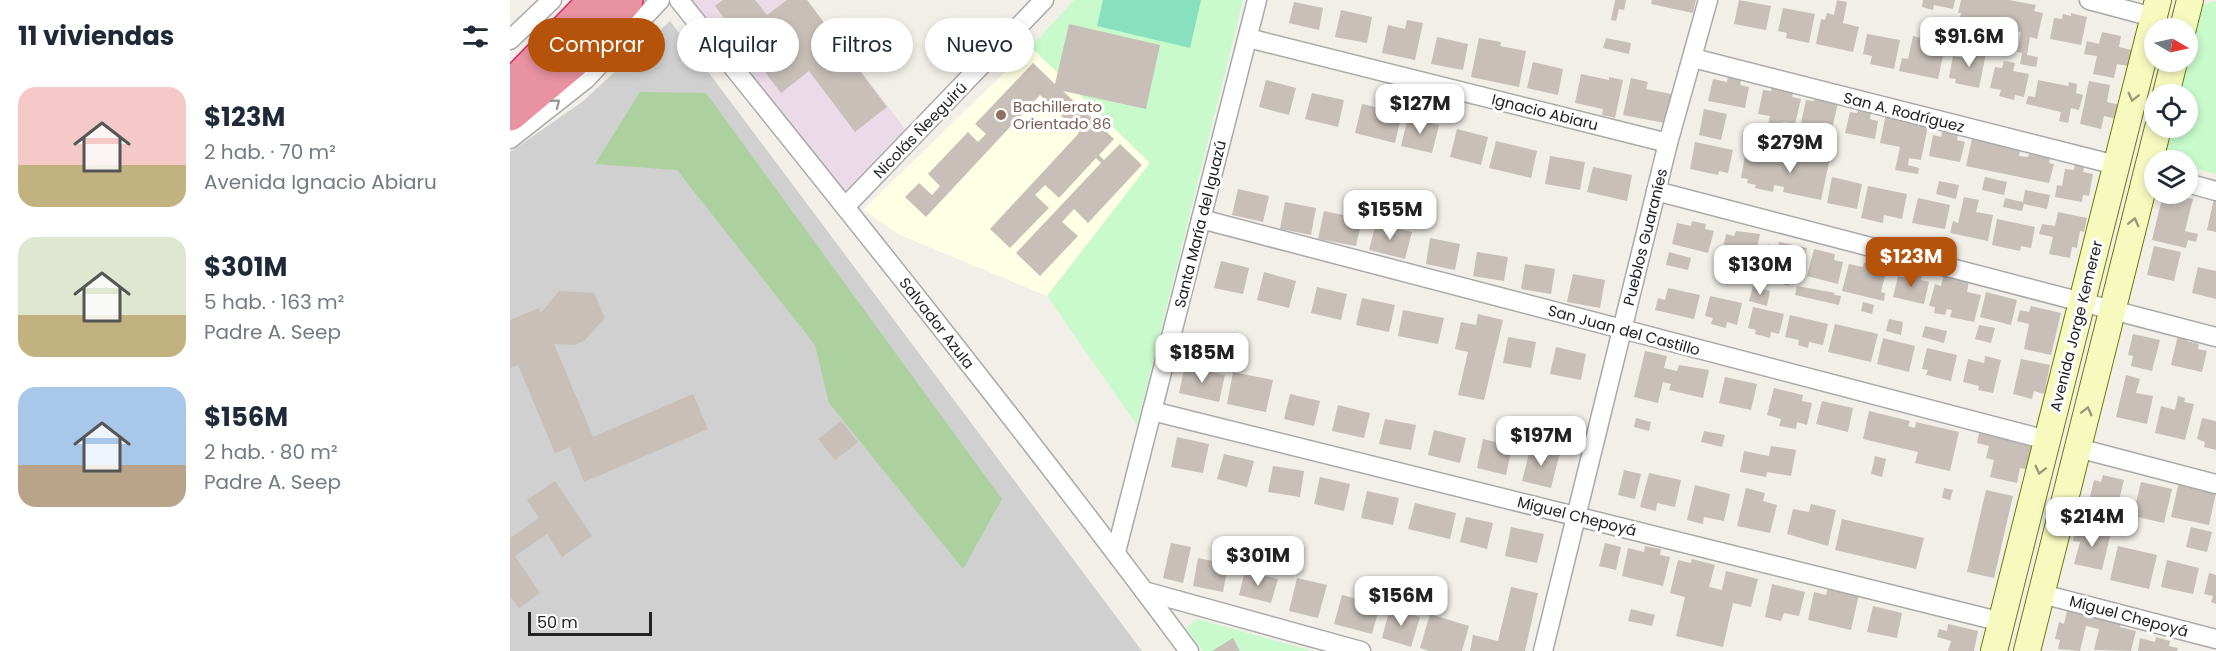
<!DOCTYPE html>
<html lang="es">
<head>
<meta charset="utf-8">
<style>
	body { margin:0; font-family:Poppins,sans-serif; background:#f2f2f3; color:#1f2937; height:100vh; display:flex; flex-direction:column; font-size:22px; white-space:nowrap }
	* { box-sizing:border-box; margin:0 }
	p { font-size:20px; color:#747a83 }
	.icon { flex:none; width:33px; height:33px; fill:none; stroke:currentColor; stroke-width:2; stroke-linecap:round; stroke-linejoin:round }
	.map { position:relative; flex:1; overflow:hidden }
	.drawer { display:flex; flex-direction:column; background:#fff; width:510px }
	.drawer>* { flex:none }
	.guide { position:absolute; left:18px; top:18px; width:570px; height:54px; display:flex; gap:12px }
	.needle { width:39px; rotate:99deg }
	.fabs { position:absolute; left:1634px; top:18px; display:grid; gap:12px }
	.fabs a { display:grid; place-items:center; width:54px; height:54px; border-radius:50%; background:#fff; box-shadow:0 3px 9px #0003; font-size:30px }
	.scale { position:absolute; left:18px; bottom:15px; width:124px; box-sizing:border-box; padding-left:6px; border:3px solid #222; border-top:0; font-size:16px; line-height:21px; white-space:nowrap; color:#222; -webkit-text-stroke:4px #fff; paint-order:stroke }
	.price { position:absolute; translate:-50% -51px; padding:0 14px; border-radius:12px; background:#fff; color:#222; font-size:20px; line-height:39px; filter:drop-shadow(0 2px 3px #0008) }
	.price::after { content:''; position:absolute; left:50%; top:36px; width:18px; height:14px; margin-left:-9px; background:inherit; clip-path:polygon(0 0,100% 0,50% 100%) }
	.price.active { background:#b45309; color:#fff }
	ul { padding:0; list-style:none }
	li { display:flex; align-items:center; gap:18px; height:150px; padding:0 18px }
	li span { display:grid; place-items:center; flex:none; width:168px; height:120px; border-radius:18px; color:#555 }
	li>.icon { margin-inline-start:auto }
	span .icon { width:72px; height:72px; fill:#fffc; stroke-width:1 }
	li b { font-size:26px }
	h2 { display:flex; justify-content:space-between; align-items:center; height:72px; padding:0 18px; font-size:26px }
	.tag { padding:0 21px; border-radius:27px; background:#fff; box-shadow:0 3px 9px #0003; font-size:21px; line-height:54px }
	.tag.active { background:#b45309; color:#fff }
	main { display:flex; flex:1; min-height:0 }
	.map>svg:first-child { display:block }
	.industrial { fill:#ebdbe8 }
	.education { fill:#ffffe5 }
	.religious { fill:#d0d0d0 }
	.forest { fill:#add19e }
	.park { fill:#c8facc }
	.pitch { fill:#88e0be }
	.building { fill:#c7bfb8 }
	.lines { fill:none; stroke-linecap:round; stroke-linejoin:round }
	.street-casing { stroke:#a9a9a9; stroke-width:21 }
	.secondary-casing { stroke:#707d05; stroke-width:28 }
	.highway-casing { stroke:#dc2a67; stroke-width:36 }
	.street { stroke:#fff; stroke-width:18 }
	.secondary { stroke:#f7fabf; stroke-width:26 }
	.highway { stroke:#e892a2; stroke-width:33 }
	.oneway { stroke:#979978 }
	.oneway2 { stroke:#9c9c9c }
	.education-dot { fill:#8d6e63; stroke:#fff; stroke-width:2 }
	.labels { text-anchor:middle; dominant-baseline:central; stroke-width:6; stroke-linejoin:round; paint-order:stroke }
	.education-label { font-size:15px; fill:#785e54; stroke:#fff; text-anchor:start }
	.street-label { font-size:15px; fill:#222; stroke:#fff }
</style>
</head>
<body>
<main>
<section class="drawer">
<h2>11 viviendas<svg class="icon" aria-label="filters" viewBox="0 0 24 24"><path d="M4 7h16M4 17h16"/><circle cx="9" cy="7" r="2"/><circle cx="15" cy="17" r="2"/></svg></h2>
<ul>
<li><span style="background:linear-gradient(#f6c9c9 65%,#c2b280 0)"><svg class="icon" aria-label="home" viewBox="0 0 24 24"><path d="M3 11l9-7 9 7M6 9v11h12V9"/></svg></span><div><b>$123M</b><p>2 hab. · 70 m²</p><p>Avenida Ignacio Abiaru</p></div></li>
<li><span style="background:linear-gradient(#dfe7d0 65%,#c2b280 0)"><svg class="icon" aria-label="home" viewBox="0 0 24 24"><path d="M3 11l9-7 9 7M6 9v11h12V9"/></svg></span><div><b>$301M</b><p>5 hab. · 163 m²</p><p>Padre A. Seep</p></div></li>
<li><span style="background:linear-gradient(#a9c7e8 65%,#b9a48a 0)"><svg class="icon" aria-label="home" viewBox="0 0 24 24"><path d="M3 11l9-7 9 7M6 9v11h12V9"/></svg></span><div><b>$156M</b><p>2 hab. · 80 m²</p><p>Padre A. Seep</p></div></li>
</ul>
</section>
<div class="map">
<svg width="1706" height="651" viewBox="0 0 1706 651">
	<rect width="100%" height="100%" fill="#f2efe9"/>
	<path class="industrial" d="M177 0H297L395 129 336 192Z"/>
	<path class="education" d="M521 47 640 163 537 296 390 235 353 210Z"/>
	<path class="religious" d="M160 21 632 651H0V152L72 102Z"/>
	<path class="forest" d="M130 92 196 93 492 499 453 569 319 403 305 345 167 170 85 164Z"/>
	<g class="park">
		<path d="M564 0H733L627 425 537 296 640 163 521 47Z"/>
		<path d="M1706 1V174L1677 166V160H1658L1648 158 1647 128H1677V94H1656L1665 62H1677L1679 8Z"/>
		<path d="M687 619 803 651H693L676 628Z"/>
	</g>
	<path class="pitch" d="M593 0H691L680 48 587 26Z"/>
	<g class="building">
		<path d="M213 0H245L257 15 277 0H297L377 107 345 132 299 71 271 93 205 6Z"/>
		<path d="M1105 0H1116L1114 10 1109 9 1106 21 1101 20Z"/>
		<path d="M1142 0H1186L1183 13 1141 4Z"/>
		<path d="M1229 0 1261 6 1256 30 1224 24Z"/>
		<path d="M1327 0 1337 2 1333 23 1349 27 1343 52 1306 44 1311 19 1315 20 1317 13 1324 15Z"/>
		<path d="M1413 0H1445L1443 9 1424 5 1423 10 1412 7Z"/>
		<path d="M1451 0H1499L1526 5 1524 11 1533 13 1527 39 1520 37 1517 55 1528 57 1526 67 1510 64 1512 53 1507 52 1511 32 1503 30 1500 41 1486 38 1488 31 1449 23 1451 13H1448Z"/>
		<path d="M784 2 813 8 809 30 779 23Z"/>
		<path d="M1273 8 1305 14 1299 43 1276 38 1277 33 1268 31Z"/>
		<path d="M831 10 862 17 857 43 825 37Z"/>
		<path d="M1561 13 1577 17 1571 45 1540 39 1544 18 1552 19 1553 14 1561 16Z"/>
		<path d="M897 20 913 23 905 60 872 53 878 25 895 29Z"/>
		<path d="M559 24 650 45 636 109 553 91 604 139 589 155 594 160 610 144 632 165 578 223 564 209 552 222 568 236 530 276 506 253 591 163 586 158 549 198 535 185 525 195 539 208 500 248 480 229 569 133 530 95 416 217 395 197 409 183 422 195 430 186 418 174 458 132 468 142 476 134 465 124 523 63 545 84Z"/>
		<path d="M1592 32 1611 36 1609 47 1622 50 1618 66 1607 64 1604 78 1583 74 1587 56 1574 54 1577 41 1589 44Z"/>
		<path d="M1357 34 1390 40 1384 69 1360 64 1362 56 1353 54Z"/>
		<path d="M1403 36 1419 40 1417 47 1434 51 1428 79 1389 71 1392 58 1398 59Z"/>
		<path d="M927 37 958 44 953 70 921 64Z"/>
		<path d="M969 38 991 42 990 46 1016 51 1009 87 961 77Z"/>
		<path d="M1096 38 1121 43 1119 54 1093 48Z"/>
		<path d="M1463 45 1477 48 1469 88 1445 83 1446 79 1439 78 1443 56 1460 59Z"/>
		<path d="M1494 61 1505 63 1503 71 1519 74 1514 97 1505 95 1504 100 1489 96 1491 90 1480 88 1485 67 1492 68Z"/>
		<path d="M1023 62 1053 69 1048 95 1017 88Z"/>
		<path d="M1071 74 1099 80V77L1113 80 1105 118 1092 115 1093 109 1065 103Z"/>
		<path d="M1218 77 1231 80 1230 85 1239 87 1235 108 1198 101 1203 79 1217 82Z"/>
		<path d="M1121 78 1138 82 1136 89 1161 94 1155 123 1113 115Z"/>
		<path d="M756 80 786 88 779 115 749 107Z"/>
		<path d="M1263 80 1285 85 1282 97 1291 99 1285 124 1273 122 1270 136 1256 133 1260 116 1248 114 1253 90 1261 91Z"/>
		<path d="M1528 80 1558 86 1559 82 1567 84 1566 93 1573 95 1569 110 1561 108 1558 123 1549 121 1551 112 1516 104 1518 96 1525 97Z"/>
		<path d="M1579 81 1600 85 1597 102 1610 105 1607 119 1594 116 1591 129 1570 124Z"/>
		<path d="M802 93 834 100 828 127 795 119Z"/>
		<path d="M1305 97 1328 102 1322 129 1291 123 1296 100 1304 101Z"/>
		<path d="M852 104 892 113 885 143 845 133Z"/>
		<path d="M1194 109 1217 114 1211 140 1189 135Z"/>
		<path d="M1348 109 1361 112 1360 119 1368 121 1365 139 1335 133 1340 112 1347 113Z"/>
		<path d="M1377 109 1393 113 1391 120 1418 126 1411 160 1399 158 1398 165 1409 168 1408 174 1385 170 1390 147 1370 143Z"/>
		<path d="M898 117 929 125 922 153 891 146Z"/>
		<path d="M947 129 978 137 971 165 940 157Z"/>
		<path d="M1432 132 1448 133 1447 140 1455 142 1450 162 1419 156 1423 135 1431 137Z"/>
		<path d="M1463 134 1511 144 1509 156 1518 157 1519 154 1531 156 1532 148 1542 150 1539 163 1544 164 1539 183 1456 166Z"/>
		<path d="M986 141 1027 151 1021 178 979 168Z"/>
		<path d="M1185 142 1223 150 1218 173 1209 171 1208 175 1180 169Z"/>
		<path d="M1299 148 1321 153 1311 200 1273 192 1274 187 1264 185 1263 192 1245 188 1246 185 1237 183 1238 179 1231 178 1235 155 1279 164 1281 156 1297 159Z"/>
		<path d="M1040 156 1075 162 1070 190 1035 184Z"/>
		<path d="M1565 162 1575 164 1573 172 1583 174 1579 196 1573 195 1572 202 1545 197 1547 185 1552 186 1555 169 1564 170Z"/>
		<path d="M1083 167 1122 175 1117 201 1077 192Z"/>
		<path d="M1322 177 1352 184 1347 209 1317 203Z"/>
		<path d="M1475 177 1497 182 1494 195 1472 190Z"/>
		<path d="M1429 181 1449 185 1446 199 1426 194Z"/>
		<path d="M1358 186 1397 194 1392 219 1374 215 1373 223 1351 218Z"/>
		<path d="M728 189 759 196 753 222 722 215Z"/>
		<path d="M1515 190 1540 195 1537 209 1514 204 1512 211 1493 207 1495 198 1513 202Z"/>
		<path d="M1653 194 1683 199 1675 231 1688 234 1686 242 1678 240 1676 248 1642 240Z"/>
		<path d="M1454 197 1469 200 1466 212 1483 215 1478 241 1440 233 1443 221 1448 223Z"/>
		<path d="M1408 198 1440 205 1435 229 1402 223Z"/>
		<path d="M1704 198 1706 199V232L1697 230Z"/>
		<path d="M775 202 806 208 801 235 770 229Z"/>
		<path d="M814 211 852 219 846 246 808 239Z"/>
		<path d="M1548 212 1577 218 1574 232 1570 231 1567 248 1562 247 1560 258 1539 254 1543 237 1529 234 1532 224 1545 226Z"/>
		<path d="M1487 219 1525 227 1521 248 1511 246 1510 251 1482 245Z"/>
		<path d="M1182 221 1196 224 1195 229 1204 231 1198 253 1162 244 1167 223 1181 226Z"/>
		<path d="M866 223 902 232 895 259 859 250Z"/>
		<path d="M1226 231 1250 234 1244 261 1212 253 1216 234 1224 236Z"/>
		<path d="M920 238 950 244 945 270 916 264Z"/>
		<path d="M1269 242 1297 248 1289 282 1281 280 1279 286 1265 282 1269 269 1254 265 1258 244 1268 247Z"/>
		<path d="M1644 246 1671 252 1664 281 1637 275Z"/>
		<path d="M1304 249 1325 254 1324 260 1333 262 1328 284 1297 276Z"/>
		<path d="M967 252 998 257 994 281 963 276Z"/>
		<path d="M1159 252 1181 258 1178 270 1156 265Z"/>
		<path d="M711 261 739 268 733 294 704 288Z"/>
		<path d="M1354 263 1369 266 1368 269 1376 271 1371 292 1375 293 1374 301 1332 291 1339 264 1353 267Z"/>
		<path d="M1015 264 1045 269 1041 294 1011 289Z"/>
		<path d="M1688 267 1706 271V299L1682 293Z"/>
		<path d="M754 272 786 281 779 308 747 300Z"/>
		<path d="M1398 272 1412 275 1411 280 1419 282 1414 304 1383 297 1388 276 1397 278Z"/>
		<path d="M1063 274 1095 280 1090 308 1057 302Z"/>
		<path d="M1434 274 1459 281 1457 292 1471 295 1464 322 1440 317 1442 310 1437 309 1435 315 1424 313 1425 307 1419 306 1425 284 1431 286Z"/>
		<path d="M1243 286 1260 291 1257 306 1239 301Z"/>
		<path d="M1287 286 1325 293 1324 295 1331 296 1329 305 1285 295Z"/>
		<path d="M807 287 837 294 831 320 801 313Z"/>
		<path d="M1158 288 1190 295 1184 319 1145 310 1148 298 1155 300Z"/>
		<path d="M49 291 84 293 95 318 74 341 64 345 44 344 83 437 183 394 198 429 74 482 60 447 45 453 8 365 0 368V320L29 308 31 313Z"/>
		<path d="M1476 292 1507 300 1501 325 1470 317Z"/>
		<path d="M1200 296 1232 303 1227 325 1217 322 1216 328 1201 324 1203 318 1195 316Z"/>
		<path d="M852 298 885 305 879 332 846 325Z"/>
		<path d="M1353 302 1364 305 1362 314 1351 311Z"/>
		<path d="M1521 306 1551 313 1541 355 1514 349 1519 324 1507 321 1510 310 1519 312Z"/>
		<path d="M1243 307 1274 314 1269 334 1261 332 1260 338 1245 334 1246 330 1238 328Z"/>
		<path d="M893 310 934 318 928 344 888 336Z"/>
		<path d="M968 314 993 320 974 400 948 395 958 352 945 349 951 322 966 325Z"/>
		<path d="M1280 315 1318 324 1313 345 1299 342 1298 348 1288 345 1289 340 1275 337Z"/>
		<path d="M1379 319 1393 322 1391 335 1376 331Z"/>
		<path d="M1325 324 1368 334 1361 362 1318 352Z"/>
		<path d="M1469 325 1485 328 1481 343 1465 339Z"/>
		<path d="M1415 326 1437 331 1434 343 1412 337Z"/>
		<path d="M1669 331 1678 333 1677 341 1689 344 1688 349 1697 351 1692 372 1661 365Z"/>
		<path d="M1623 334 1650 340 1642 371 1621 366 1623 356 1618 355Z"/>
		<path d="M998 337 1026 342 1021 368 993 363Z"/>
		<path d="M1373 338 1405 346 1399 372 1367 364Z"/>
		<path d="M1046 347 1076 354 1071 380 1040 374Z"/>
		<path d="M1417 348 1447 355 1441 381 1416 375 1418 370 1412 369Z"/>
		<path d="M1135 351 1157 356 1154 368 1167 371 1169 365 1199 370 1193 398 1159 390 1161 384 1153 382 1148 403 1124 397Z"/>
		<path d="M1475 356 1491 360 1483 393 1468 390 1469 386 1453 382 1458 359 1474 363Z"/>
		<path d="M1511 359 1540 365 1534 394 1524 391 1522 399 1503 394Z"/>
		<path d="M675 366 715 375 709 402 669 393Z"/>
		<path d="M723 372 763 380 756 412 717 404Z"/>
		<path d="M1616 375 1630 379 1626 393 1643 396 1637 424 1606 417Z"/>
		<path d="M1215 377 1247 384 1241 410 1209 403Z"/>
		<path d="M1264 388 1293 395 1292 401 1302 403 1297 425 1287 422 1286 429 1269 426 1271 419 1257 415Z"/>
		<path d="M780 394 810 401 804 426 774 419Z"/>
		<path d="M1668 396 1675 398 1674 402 1684 404 1675 440 1645 433 1651 406 1665 410Z"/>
		<path d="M1312 401 1343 408 1338 432 1306 424Z"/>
		<path d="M828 405 860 413 854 438 822 431Z"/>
		<path d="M1359 411 1400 421 1398 426 1405 428 1406 422 1449 432 1440 471 1405 463 1408 452 1353 439Z"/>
		<path d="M1126 418 1141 422 1139 431 1124 427Z"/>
		<path d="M1692 418 1706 421V450L1694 447 1695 442 1687 439Z"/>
		<path d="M875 419 906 425 901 450 869 444Z"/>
		<path d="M331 421 348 442 325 460 308 439Z"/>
		<path d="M924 430 956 438 950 463 918 455Z"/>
		<path d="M1194 431 1215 435 1212 447 1191 442Z"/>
		<path d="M1469 433 1522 445 1516 469 1510 468 1507 483 1480 477 1484 460 1476 458 1479 446 1467 443Z"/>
		<path d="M667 437 699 444 693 473 661 467Z"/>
		<path d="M973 439 1002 446 996 475 967 468Z"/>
		<path d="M1021 445 1050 452 1041 488 1012 481Z"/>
		<path d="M1261 446 1286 450 1281 476 1257 472 1256 477 1230 472 1234 451 1259 456Z"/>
		<path d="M714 454 744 461 737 487 707 479Z"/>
		<path d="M1365 456 1376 459 1372 477 1361 474Z"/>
		<path d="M763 466 794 471 790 497 758 492Z"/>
		<path d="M1114 470 1131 474 1125 499 1108 495Z"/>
		<path d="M1139 473 1171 480 1165 507 1147 503 1146 511 1130 507Z"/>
		<path d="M1593 475 1614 480 1606 513 1584 508 1586 499 1580 497 1584 480 1591 482Z"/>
		<path d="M810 477 840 484 834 511 804 504Z"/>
		<path d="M45 481 82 536 52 557 37 534 5 556 30 593 9 608 0 596V538L29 518 17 500Z"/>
		<path d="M1631 482 1662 489 1654 523 1623 516Z"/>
		<path d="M1669 482 1706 493 1699 525 1661 517Z"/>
		<path d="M1185 485 1220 494 1214 521 1194 517 1193 524 1177 520Z"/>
		<path d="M1236 488 1255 493 1253 501 1267 505 1260 533 1227 526Z"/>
		<path d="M1434 488 1443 490 1440 500 1432 498Z"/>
		<path d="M1476 490 1503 496 1484 578 1457 572Z"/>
		<path d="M857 491 889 498 883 525 851 518Z"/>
		<path d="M905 503 946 513 940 539 898 529Z"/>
		<path d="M1301 504 1326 510 1318 546 1277 534 1283 509 1299 512Z"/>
		<path d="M956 517 983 523 977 549 950 542Z"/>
		<path d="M1332 519 1414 538 1406 569 1325 550Z"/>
		<path d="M1001 527 1034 534 1027 563 995 556Z"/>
		<path d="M1579 527 1601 532 1592 570 1564 564 1570 542 1563 541 1565 532 1577 535Z"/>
		<path d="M1681 527 1702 532 1697 552 1676 547Z"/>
		<path d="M661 543 681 547 673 583 653 578Z"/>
		<path d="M1095 543 1111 547 1106 570 1089 566Z"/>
		<path d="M1135 546 1151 549 1150 555 1160 557 1153 586 1112 576 1118 548 1134 552Z"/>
		<path d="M1608 546 1647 555 1639 589 1600 580Z"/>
		<path d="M688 558 718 564 713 592 683 586Z"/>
		<path d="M1182 559 1205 565 1199 587 1212 590 1216 571 1248 579 1241 607 1223 603 1213 647 1166 636 1175 597 1160 593 1168 560 1181 563Z"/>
		<path d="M1657 560 1689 568 1683 594 1651 587Z"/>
		<path d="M735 571 768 579 761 603 729 595Z"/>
		<path d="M1699 573 1706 575V604L1701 602 1703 596 1694 594Z"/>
		<path d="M787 578 817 585 808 618 779 611Z"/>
		<path d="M1262 584 1295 592 1289 616 1274 613 1271 621 1255 617Z"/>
		<path d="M1001 587 1028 593 1015 651H960L963 635 988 641Z"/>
		<path d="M1318 587 1349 594 1341 630 1298 620 1304 592 1316 595Z"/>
		<path d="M832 595 870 605 862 634 824 624Z"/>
		<path d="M1363 606 1392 613 1387 638 1357 632Z"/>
		<path d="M1558 606 1612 618 1610 627 1626 631 1621 651 1584 650 1589 629 1576 626 1570 651 1548 649 1550 640 1545 639 1549 622 1554 624Z"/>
		<path d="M880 608 910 617 901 647 872 638Z"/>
		<path d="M1121 609 1145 615 1142 626 1118 621Z"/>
		<path d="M920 614 959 626 952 651H919L910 648Z"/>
		<path d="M1438 624 1468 631 1464 651H1438L1441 641 1427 637 1429 629 1437 631Z"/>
		<path d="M1646 637 1660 641 1659 646 1668 648 1667 651H1628L1630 638 1645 642Z"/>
		<path d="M723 638 730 651H702Z"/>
	</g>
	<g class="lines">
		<defs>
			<g id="street">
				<path d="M169 0C342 215 515 430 679 651"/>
				<path d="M1579 0 1643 17"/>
				<path d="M738 38 1158 143"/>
				<path d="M0 40 42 0"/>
				<path d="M1183 58 1606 165"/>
				<path d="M0 139 75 80 150 0"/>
				<path d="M1677 183 1706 191"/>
				<path d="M1146 191 1706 337"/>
				<path d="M335 207 534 0"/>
				<path d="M691 219 1537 440"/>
				<path d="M642 411 1492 622"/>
				<path d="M1568 448 1706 484"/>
				<path d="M606 552 747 0"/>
				<path d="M634 591 851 651"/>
				<path d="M1532 594 1706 639"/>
				<path d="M1033 651 1158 143 1198 0"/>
			</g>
			<g id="secondary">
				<path d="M1673 28 1680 0"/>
				<path d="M1656 94 1664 62"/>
				<path d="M1484 651 1648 0"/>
				<path d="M1517 651 1648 128"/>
			</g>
			<g id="highway">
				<path d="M4 84 86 0"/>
				<path d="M0 114 63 61 116 0"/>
			</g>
		</defs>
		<use href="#street" class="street-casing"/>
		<use href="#secondary" class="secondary-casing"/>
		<use href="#highway" class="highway-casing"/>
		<use href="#street" class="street"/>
		<use href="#secondary" class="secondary"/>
		<use href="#highway" class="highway"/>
	</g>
	<defs><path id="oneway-chevron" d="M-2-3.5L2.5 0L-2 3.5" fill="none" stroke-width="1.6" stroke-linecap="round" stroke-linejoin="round" transform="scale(1.5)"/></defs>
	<g class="oneway">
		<use href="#oneway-chevron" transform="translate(1623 97) rotate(104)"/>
		<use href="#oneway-chevron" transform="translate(1624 222) rotate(-76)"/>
		<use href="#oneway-chevron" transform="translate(1577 411) rotate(-76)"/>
		<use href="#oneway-chevron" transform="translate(1530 470) rotate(104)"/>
	</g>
	<use class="oneway2" href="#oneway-chevron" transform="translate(46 103) rotate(-38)"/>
	<circle class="education-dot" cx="491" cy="115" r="6"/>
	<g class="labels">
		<g class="education-label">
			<text x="503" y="106">Bachillerato<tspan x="503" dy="17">Orientado 86</tspan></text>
		</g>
		<g class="street-label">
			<text transform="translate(1035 112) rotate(14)">Ignacio Abiaru</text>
			<text transform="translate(1394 112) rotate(14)">San A. Rodríguez</text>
			<text transform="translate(410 130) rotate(-46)">Nicolás Ñeeguirú</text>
			<text transform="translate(690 224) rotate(-76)">Santa María del Iguazú</text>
			<text transform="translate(1135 237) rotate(-76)">Pueblos Guaraníes</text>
			<text transform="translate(427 323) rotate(52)">Salvador Azula</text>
			<text transform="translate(1566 326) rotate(-76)">Avenida Jorge Kemerer</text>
			<text transform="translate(1114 330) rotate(15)">San Juan del Castillo</text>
			<text transform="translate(1067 516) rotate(14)">Miguel Chepoyá</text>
			<text transform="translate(1619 616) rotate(15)">Miguel Chepoyá</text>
		</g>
	</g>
</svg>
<div class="fabs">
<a><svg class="needle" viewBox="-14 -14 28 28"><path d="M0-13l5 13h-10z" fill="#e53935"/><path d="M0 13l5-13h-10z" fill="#747a83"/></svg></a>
<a><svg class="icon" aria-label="locate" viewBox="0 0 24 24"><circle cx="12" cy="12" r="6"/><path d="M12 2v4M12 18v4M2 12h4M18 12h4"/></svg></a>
<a><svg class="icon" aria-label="layers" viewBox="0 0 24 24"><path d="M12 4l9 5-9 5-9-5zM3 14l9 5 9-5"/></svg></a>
</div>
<div class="scale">50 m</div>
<b class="price" style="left:1459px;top:68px">$91.6M</b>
<b class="price" style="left:910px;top:135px">$127M</b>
<b class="price" style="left:1280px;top:174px">$279M</b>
<b class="price" style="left:880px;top:241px">$155M</b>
<b class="price active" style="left:1401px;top:288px">$123M</b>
<b class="price" style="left:1250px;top:296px">$130M</b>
<b class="price" style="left:692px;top:384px">$185M</b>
<b class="price" style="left:1031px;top:467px">$197M</b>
<b class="price" style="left:1582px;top:548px">$214M</b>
<b class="price" style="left:748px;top:587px">$301M</b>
<b class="price" style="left:891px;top:627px">$156M</b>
<div class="guide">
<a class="tag active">Comprar</a>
<a class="tag">Alquilar</a>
<a class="tag">Filtros</a>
<a class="tag">Nuevo</a>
</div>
</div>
</main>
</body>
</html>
